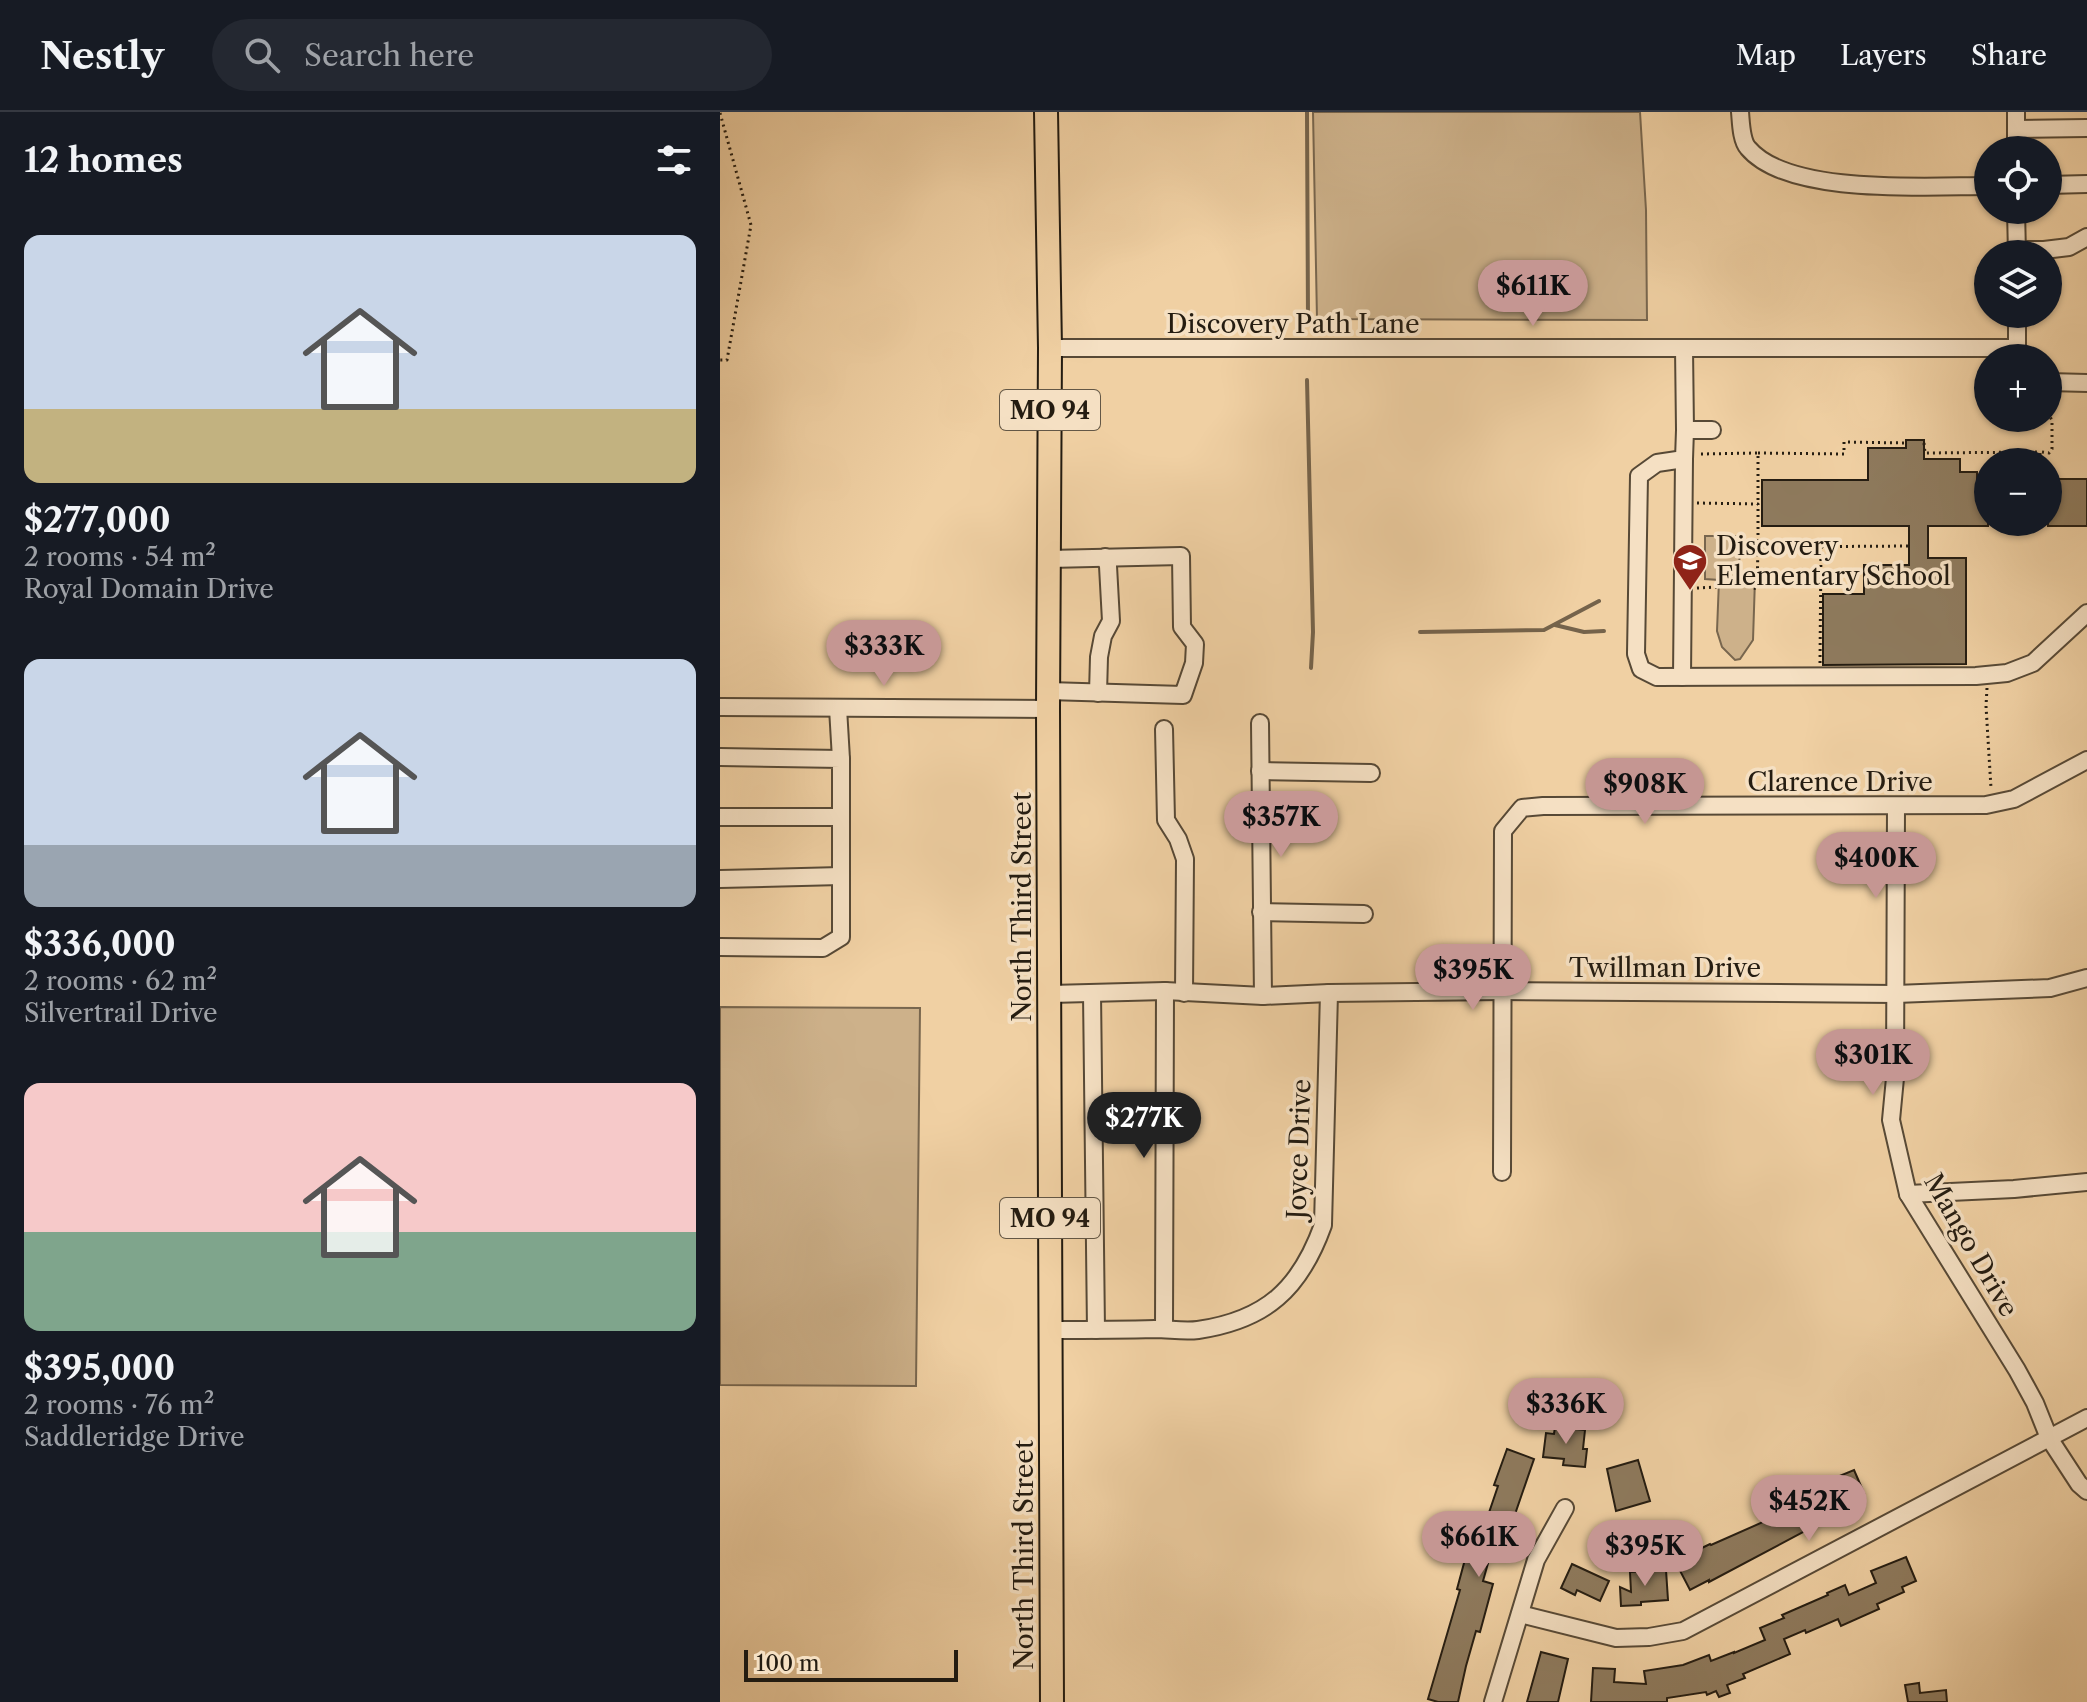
<!DOCTYPE html>
<html lang="en">
<head>
<meta charset="utf-8">
<style>
	body { margin:0; font-family:"Libre Caslon Text",serif; background:#242831; color:#f1f3f6; height:100vh; display:flex; flex-direction:column; font-size:30px; white-space:nowrap }
	* { box-sizing:border-box; margin:0 }
	p { font-size:26px; color:#9ea1a6 }
	.icon { flex:none; width:44px; height:44px; fill:none; stroke:currentColor; stroke-width:2; stroke-linecap:round; stroke-linejoin:round }
	.map { position:relative; flex:1; overflow:hidden }
	.side { display:flex; flex-direction:column; background:#171b24; width:720px }
	.side>* { flex:none }
	.fabs { position:absolute; left:1254px; top:24px; display:grid; gap:16px }
	.fabs a { display:grid; place-items:center; width:88px; height:88px; border-radius:50%; background:#171b24; box-shadow:0 2px 6px #0004; font-size:40px }
	.scale { position:absolute; left:24px; bottom:20px; width:214px; box-sizing:border-box; padding-left:8px; border:4px solid #241c11; border-top:0; font-size:22px; line-height:28px; white-space:nowrap; color:#241c11; -webkit-text-stroke:6px #f5e0c3; paint-order:stroke }
	.price { position:absolute; translate:-50% -68px; padding:0 18px; border-radius:28px; background:#c59692; color:#111; font-size:26px; line-height:52px; filter:drop-shadow(0 2px 4px #0008) }
	.price::after { content:''; position:absolute; left:50%; top:48px; width:24px; height:18px; margin-left:-12px; background:inherit; clip-path:polygon(0 0,100% 0,50% 100%) }
	.price.on { background:#222; color:#fff }
	ul { padding:0; list-style:none }
	li { display:grid; align-content:center; gap:16px; height:424px; padding:0 24px }
	li span { display:grid; place-items:center; height:248px; border-radius:16px; color:#555 }
	li>.icon { margin-inline-start:auto }
	span .icon { width:144px; height:144px; fill:#fffc; stroke-width:1 }
	li b { font-size:34px }
	h2 { display:flex; justify-content:space-between; align-items:center; height:96px; padding:0 24px; font-size:34px }
	header { display:flex; align-items:center; gap:48px; box-sizing:border-box; height:112px; padding:0 40px; background:#171b24; border-bottom:2px solid #363941 }
	header strong { font-size:38px }
	nav { display:flex; gap:44px; margin-inline-start:auto; font-size:28px }
	.search { width:560px; height:72px; background:#242831; display:flex; align-items:center; gap:20px; box-sizing:border-box; padding:0 28px; border-radius:44px; color:#9ea1a6; font-size:30px }
	main { display:flex; flex:1; min-height:0 }
	.map>svg:first-child { display:block }
	.green { fill:#cdb18a; stroke:#78664e; stroke-width:2 }
	.lines { fill:none; stroke-linecap:round; stroke-linejoin:round }
	.stream { stroke:#75634b; stroke-width:4 }
	.building { fill:#8e7a5d; stroke:#241c11; stroke-width:2 }
	.minor-casing { stroke:#574936; stroke-width:20 }
	.major-casing { stroke:#241c11; stroke-width:26 }
	.path { stroke:#241c11; stroke-width:3; stroke-dasharray:2 4; stroke-linecap:butt }
	.minor { stroke:#f5e0c3; stroke-width:16 }
	.major { stroke:#f0d0a3; stroke-width:22 }
	.labels { text-anchor:middle; dominant-baseline:central; stroke-width:7; stroke-linejoin:round; paint-order:stroke }
	.shield { fill:#f5e0c3; stroke:#635746; stroke-width:2 }
	.shield-label { font-size:24px; font-weight:bold; fill:#241c11 }
	.street-label { font-size:26px; fill:#241c11; stroke:#f5e0c3 }
	.poi-label { font-size:26px; fill:#241c11; stroke:#f5e0c3; text-anchor:start }
</style>
</head>
<body>
<header>
<strong>Nestly</strong>
<div class="search"><svg class="icon" aria-label="search" viewBox="0 0 24 24"><circle cx="10" cy="10" r="6"/><path d="M15 15l6 6"/></svg>Search here</div>
<nav><a>Map</a><a>Layers</a><a>Share</a></nav>
</header>
<main>
<section class="side">
<h2>12 homes<svg class="icon" aria-label="filters" viewBox="0 0 24 24"><path d="M4 7h16M4 17h16"/><circle cx="9" cy="7" r="2"/><circle cx="15" cy="17" r="2"/></svg></h2>
<ul>
<li><span style="background:linear-gradient(#c9d6e8 70%,#c2b280 0)"><svg class="icon" aria-label="home" viewBox="0 0 24 24"><path d="M3 11l9-7 9 7M6 9v11h12V9"/></svg></span><div><b>$277,000</b><p>2 rooms · 54 m²</p><p>Royal Domain Drive</p></div></li>
<li><span style="background:linear-gradient(#c9d6e8 75%,#9aa5b1 0)"><svg class="icon" aria-label="home" viewBox="0 0 24 24"><path d="M3 11l9-7 9 7M6 9v11h12V9"/></svg></span><div><b>$336,000</b><p>2 rooms · 62 m²</p><p>Silvertrail Drive</p></div></li>
<li><span style="background:linear-gradient(#f6c9c9 60%,#7fa58c 0)"><svg class="icon" aria-label="home" viewBox="0 0 24 24"><path d="M3 11l9-7 9 7M6 9v11h12V9"/></svg></span><div><b>$395,000</b><p>2 rooms · 76 m²</p><p>Saddleridge Drive</p></div></li>
</ul>
</section>
<div class="map">
<svg width="1367" height="1590" viewBox="0 0 1367 1590">
	<rect width="100%" height="100%" fill="#f0d0a3"/>
	<filter id="stains"><feTurbulence type="fractalNoise" baseFrequency=".0025" numOctaves="4"/><feColorMatrix values="0 0 0 0 .2 0 0 0 0 .09 0 0 0 0 .02 0 0 0 .5 -.17"/></filter>
	<radialGradient id="worn" r=".72"><stop offset=".6" stop-color="#630" stop-opacity="0"/><stop offset="1" stop-color="#630" stop-opacity=".3"/></radialGradient>
	<g class="green">
		<path d="M593 0H920L926 98 927 208 597 207Z"/>
		<path d="M985 424H1020L1019 467H1035L1033 528 1020 547 1015 548 1002 535 997 519 999 468 985 467Z"/>
		<path d="M0 895 200 896 196 1274 0 1273Z"/>
	</g>
	<g class="lines">
		<g class="stream">
			<path d="M587 0 588 208"/>
			<path d="M587 268 593 520 591 556"/>
			<path d="M835 513 864 520 884 519"/>
			<path d="M700 520 824 518 879 489"/>
		</g>
	</g>
	<g class="building">
		<path d="M1186 328H1204V347H1240V360H1257V367H1268V414H1208V446H1246V552L1103 553V482H1144V453H1189V414H1042V368H1148V336H1186Z"/>
		<rect x="1328" y="367" width="39" height="47"/>
		<path d="M835 1315 865 1318 863 1337H867L865 1355 843 1353 844 1347 823 1345 826 1321 834 1322Z"/>
		<path d="M787 1337 814 1347 782 1440 772 1437 763 1469 773 1472 760 1520 756 1519 746 1554 738 1590H718L708 1587 740 1478 737 1477 747 1440 755 1442 778 1374 774 1373Z"/>
		<path d="M918 1348 930 1389 896 1399 887 1357Z"/>
		<path d="M1134 1358 1144 1381 1125 1389 1129 1398 1100 1411 989 1470V1468L970 1478 955 1449 990 1432 991 1433 1052 1406 1051 1403 1103 1379 1100 1372Z"/>
		<path d="M1186 1445 1196 1469 1182 1475 1184 1480 1157 1492 1159 1497 1121 1514 1118 1507 1086 1521 1085 1518 1064 1527 1070 1542 1023 1562 1025 1566 1007 1573 1010 1581 999 1585 996 1579 987 1583 986 1580 947 1586V1590H871L873 1556 895 1557 894 1570 926 1572 924 1559 963 1553 989 1543 991 1549 1014 1540V1541L1045 1528 1040 1516 1064 1506 1062 1503 1108 1483 1107 1481 1125 1473 1129 1483 1156 1471 1151 1459Z"/>
		<path d="M852 1452 889 1469 880 1489 857 1478 855 1483 841 1476Z"/>
		<path d="M946 1458 948 1488 921 1490V1493L901 1494 900 1475 911 1480 910 1460Z"/>
		<path d="M821 1540 848 1547 838 1590H807Z"/>
		<path d="M1199 1571 1200 1581 1226 1578 1227 1590H1188L1185 1573Z"/>
	</g>
	<g class="lines">
		<defs>
			<g id="minor">
				<path d="M1020 0C1021 10 1021 28 1028 36 1068 84 1208 74 1268 74"/>
				<path d="M1296 0V38"/>
				<path d="M1296 17 1367 16"/>
				<path d="M1328 73 1367 72"/>
				<path d="M1296 98 1297 142"/>
				<path d="M1297 138H1324L1349 135 1367 125"/>
				<path d="M1297 202V244"/>
				<path d="M330 236H1297"/>
				<path d="M964 236 965 318H992"/>
				<path d="M1328 270 1367 271"/>
				<path d="M965 318 964 347 937 351 919 364 916 542 921 557 937 565 1256 564 1287 561 1313 551 1367 501"/>
				<path d="M962 565 964 347"/>
				<path d="M328 579 463 583 474 551 475 532 462 515 461 444 329 447"/>
				<path d="M378 581 379 545 383 524 391 509 388 454 385 445"/>
				<path d="M0 595 328 597"/>
				<path d="M118 596 121 647"/>
				<path d="M540 611 543 884"/>
				<path d="M444 617 446 708 458 727 465 747 464 881"/>
				<path d="M0 645 121 647V825L103 836 0 835"/>
				<path d="M540 659 651 661"/>
				<path d="M1176 694 1175 966 1171 1008 1188 1082 1297 1258 1315 1291 1329 1326 1359 1372 1367 1379"/>
				<path d="M0 705H121"/>
				<path d="M0 767 121 764"/>
				<path d="M541 800 644 802"/>
				<path d="M372 881 376 1218"/>
				<path d="M331 882 445 879 543 884 609 881 782 879 1176 882 1330 876 1367 866"/>
				<path d="M782 1060 783 719 802 696 823 694 1266 693 1294 687 1367 648"/>
				<path d="M1188 1082 1294 1077 1367 1070"/>
				<path d="M444 1217 445 879"/>
				<path d="M329 1218C364 1218 400 1218 435 1217 449 1217 464 1220 478 1218 546 1208 580 1177 603 1113L609 881"/>
				<path d="M800 1502 896 1526 929 1525 963 1519 1367 1306"/>
				<path d="M773 1590 816 1448 845 1396"/>
			</g>
			<path id="major" d="M326 0 330 236 328 597 332 1590"/>
		</defs>
		<use href="#minor" class="minor-casing"/>
		<use href="#major" class="major-casing"/>
		<g class="path">
			<path d="M0 1 31 113 7 248H0"/>
			<path d="M1204 331 1205 341 1320 340V350"/>
			<path d="M1322 340 1329 341 1332 337V308L1328 302"/>
			<path d="M1038 341 1124 342V330L1186 331"/>
			<path d="M981 342 1038 341V392"/>
			<path d="M977 391 1038 392V435L1189 434"/>
			<path d="M977 476 998 475"/>
			<path d="M1034 476 1037 477 1038 435"/>
			<path d="M1100 551 1101 434"/>
			<path d="M1267 576 1266 594 1271 676"/>
		</g>
		<use href="#minor" class="minor"/>
		<use href="#major" class="major"/>
	</g>
	<defs>
		<symbol id="school-pin" viewBox="-11 -11 22 30"><path d="M0 17L-7.5 6A9.5 9.5 0 1 1 7.5 6Z" fill="#8f2418" stroke="#f5e0c3"/><path d="M0-5L7-2L0 1L-7-2ZM-4 1L0 2.5L4 1V4Q0 6-4 4Z" fill="#fff"/></symbol>
	</defs>
	<g fill-rule="evenodd">
		<use href="#school-pin" x="950" y="429" width="40" height="54"/>
	</g>
	<g class="labels">
		<g class="shield">
			<rect x="280" y="278" width="100" height="40" rx="6"/>
			<rect x="280" y="1086" width="100" height="40" rx="6"/>
		</g>
		<g class="shield-label">
			<text x="330" y="298">MO 94</text>
			<text x="330" y="1106">MO 94</text>
		</g>
		<g class="street-label">
			<text x="573" y="212">Discovery Path Lane</text>
			<text x="1120" y="670">Clarence Drive</text>
			<text transform="translate(302 795) rotate(-90)">North Third Street</text>
			<text x="945" y="856">Twillman Drive</text>
			<text transform="translate(579 1037) rotate(-88)">Joyce Drive</text>
			<text transform="translate(1251 1133) rotate(60)">Mango Drive</text>
			<text transform="translate(304 1443) rotate(-90)">North Third Street</text>
		</g>
		<g class="poi-label">
			<text x="996" y="434">Discovery<tspan x="996" dy="30">Elementary School</tspan></text>
		</g>
	</g>
	<rect width="100%" height="100%" filter="url(#stains)"/>
	<rect width="100%" height="100%" fill="url(#worn)"/>
</svg>
<div class="fabs">
<a><svg class="icon" aria-label="locate" viewBox="0 0 24 24"><circle cx="12" cy="12" r="6"/><path d="M12 2v4M12 18v4M2 12h4M18 12h4"/></svg></a>
<a><svg class="icon" aria-label="layers" viewBox="0 0 24 24"><path d="M12 4l9 5-9 5-9-5zM3 14l9 5 9-5"/></svg></a>
<a>+</a>
<a>−</a>
</div>
<div class="scale">100 m</div>
<b class="price" style="left:813px;top:216px">$611K</b>
<b class="price" style="left:164px;top:576px">$333K</b>
<b class="price" style="left:925px;top:714px">$908K</b>
<b class="price" style="left:561px;top:747px">$357K</b>
<b class="price" style="left:1156px;top:788px">$400K</b>
<b class="price" style="left:753px;top:900px">$395K</b>
<b class="price" style="left:1153px;top:985px">$301K</b>
<b class="price on" style="left:424px;top:1048px">$277K</b>
<b class="price" style="left:846px;top:1334px">$336K</b>
<b class="price" style="left:1089px;top:1431px">$452K</b>
<b class="price" style="left:759px;top:1467px">$661K</b>
<b class="price" style="left:925px;top:1476px">$395K</b>
</div>
</main>
</body>
</html>
